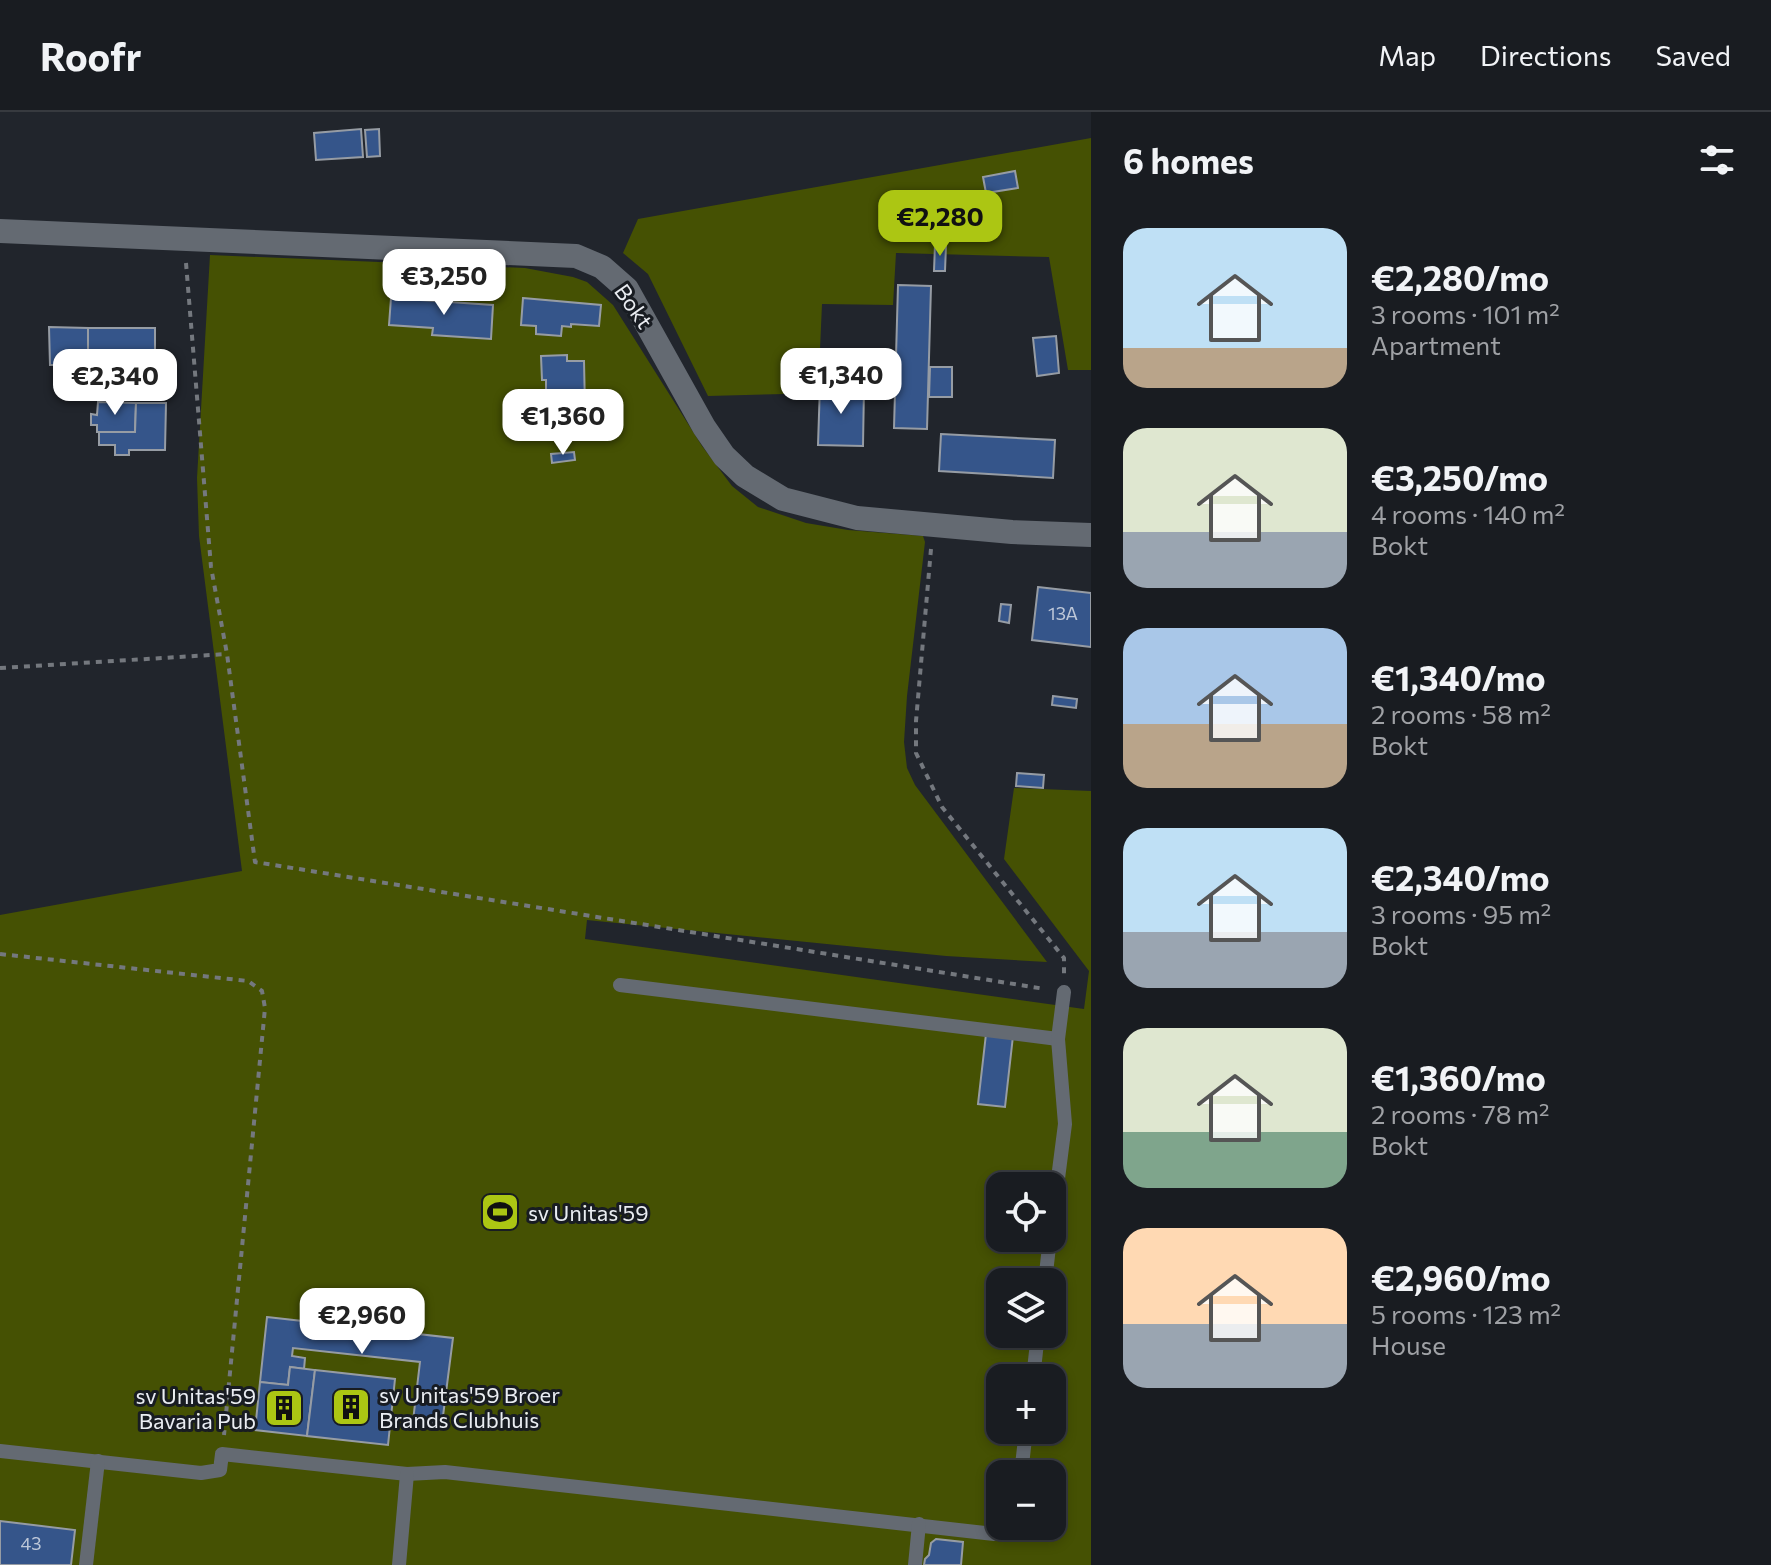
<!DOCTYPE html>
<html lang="en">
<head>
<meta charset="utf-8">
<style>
	body { margin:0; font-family:Commissioner,sans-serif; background:#26292e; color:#f1f3f6; height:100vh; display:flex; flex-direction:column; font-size:30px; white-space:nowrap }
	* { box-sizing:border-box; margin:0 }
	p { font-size:26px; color:#9fa1a5 }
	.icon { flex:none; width:44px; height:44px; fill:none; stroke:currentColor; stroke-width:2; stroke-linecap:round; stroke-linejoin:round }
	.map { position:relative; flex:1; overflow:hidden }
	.details { display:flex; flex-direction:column; background:#191c21; width:680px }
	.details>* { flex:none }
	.tools { position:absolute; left:986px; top:1060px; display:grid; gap:16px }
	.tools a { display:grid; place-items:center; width:80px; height:80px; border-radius:16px; background:#191c21; box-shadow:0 4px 12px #0003,0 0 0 2px #373a3f; font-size:40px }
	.price { position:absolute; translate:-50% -68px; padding:0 18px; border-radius:16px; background:#fff; color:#222; font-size:26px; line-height:52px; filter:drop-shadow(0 2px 4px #0008) }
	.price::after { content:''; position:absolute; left:50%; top:48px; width:24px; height:18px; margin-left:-12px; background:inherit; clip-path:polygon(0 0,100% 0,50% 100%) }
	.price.on { background:#acc613; color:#111 }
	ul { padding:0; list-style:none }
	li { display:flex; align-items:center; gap:24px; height:200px; padding:0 32px }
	li span { display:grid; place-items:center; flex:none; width:224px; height:160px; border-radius:24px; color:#555 }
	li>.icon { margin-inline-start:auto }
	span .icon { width:96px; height:96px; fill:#fffc; stroke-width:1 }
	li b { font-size:34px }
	h2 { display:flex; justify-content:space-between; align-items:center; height:96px; padding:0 32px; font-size:34px }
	header { display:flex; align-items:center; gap:48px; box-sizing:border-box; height:112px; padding:0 40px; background:#191c21; border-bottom:2px solid #373a3f }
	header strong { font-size:38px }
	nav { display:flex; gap:44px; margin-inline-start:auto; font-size:28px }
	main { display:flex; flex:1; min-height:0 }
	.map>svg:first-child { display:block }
	.green { fill:#455103; fill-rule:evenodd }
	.building { fill:#35558a; stroke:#969ca4; stroke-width:2 }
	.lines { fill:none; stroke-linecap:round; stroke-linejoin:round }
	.path { stroke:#74787e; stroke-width:4; stroke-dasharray:6 6; stroke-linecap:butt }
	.lane { stroke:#646a72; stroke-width:14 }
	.street { stroke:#646a72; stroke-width:24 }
	.labels { text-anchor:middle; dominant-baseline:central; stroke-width:6; stroke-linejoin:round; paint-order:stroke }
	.number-label { font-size:18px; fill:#bdc7d8 }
	.street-label { font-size:22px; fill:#eaedf2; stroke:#181c22 }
	.poi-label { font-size:22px; fill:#eaedf2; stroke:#181c22; text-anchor:start }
</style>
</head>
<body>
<header>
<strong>Roofr</strong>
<nav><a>Map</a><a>Directions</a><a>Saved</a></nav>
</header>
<main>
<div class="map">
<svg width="1091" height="1453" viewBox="0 0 1091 1453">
	<rect width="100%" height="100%" fill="#21252c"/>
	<g class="green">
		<path d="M1091 26V258H1068L1049 145 896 141 893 193 822 192 819 260 785 261V282L708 284 648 162 623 141 638 107Z"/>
		<path d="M210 143 525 156 573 165 587 170 613 193 702 334 732 374 758 395 806 411 848 418 923 424 925 430 907 584 904 630 907 656 915 673 1047 850 946 844 587 808 585 827 1084 897 1089 859 1004 747 1014 676 1091 679V1453H0V803L242 759 199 424 197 366ZM1000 1074H1052V1126H1000ZM1000 1170H1052V1222H1000ZM1000 1266H1052V1318H1000ZM1000 1362H1052V1414H1000Z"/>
	</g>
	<g class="building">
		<path d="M361 17 363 45 316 48 314 21Z"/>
		<path d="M379 17 380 44 367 45 365 18Z"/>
		<path d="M1015 59 1018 76 986 81 983 65Z"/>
		<path d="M935 133H946L945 159H934Z"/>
		<path d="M898 173 931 174 927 317 894 316Z"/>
		<path d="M391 186 493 193 491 227 432 223 433 216 389 213Z"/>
		<path d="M523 186 601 193 599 214 571 212V215L562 214 561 224 536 222V214L521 213Z"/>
		<path d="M49 215 88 216V241H93V253H50Z"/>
		<path d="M88 216H155V254L93 253V241H88Z"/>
		<path d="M1056 224 1059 261 1037 264 1033 226Z"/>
		<path d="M567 243V249H584L585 296 546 299V268H542L541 244Z"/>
		<path d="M930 255H952V285H929Z"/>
		<path d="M820 273 864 275 863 334 818 333Z"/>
		<path d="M98 290 136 291 135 320H97V313H91V302L97 303Z"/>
		<path d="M136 291H166L165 338H129V343H115V333H99V320H135Z"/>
		<path d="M941 322 1055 328 1053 366 939 359Z"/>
		<path d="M574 340 575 348 552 351 551 342Z"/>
		<path d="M1038 475 1091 481V535L1032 528Z"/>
		<path d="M1001 492 1011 493 1009 511 999 509Z"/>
		<path d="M1053 584 1077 587 1076 596 1052 593Z"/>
		<path d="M1017 661 1044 663 1043 676 1016 674Z"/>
		<path d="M986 922 1013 924 1005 995 978 992Z"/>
		<path d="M267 1205 453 1226 442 1312 413 1309 420 1250 293 1236 292 1244 305 1246 304 1257 290 1255 288 1273 260 1270Z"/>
		<path d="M290 1255 315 1258 307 1324 255 1318 260 1270 288 1273Z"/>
		<path d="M315 1258 395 1267 388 1333 307 1324Z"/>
		<path d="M0 1409 75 1418 71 1453H0Z"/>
		<path d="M936 1427 963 1430 961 1453H924L925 1447 929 1443 931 1431Z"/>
	</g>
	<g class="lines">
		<g class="path">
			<path d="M186 151 211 455 227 542 255 750 1045 877"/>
			<path d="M931 437 916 609V641L942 695 1064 846V862"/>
			<path d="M0 556 227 542"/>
			<path d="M0 842 248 869 262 879 265 896 224 1323"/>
		</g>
		<g class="lane">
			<path d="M620 873 1058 927"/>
			<path d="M1052 1113 1065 1012 1058 927 1064 880"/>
			<path d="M1045 1170 1050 1126"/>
			<path d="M1033 1266 1038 1222"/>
			<path d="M0 1339 201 1361 220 1358 222 1342 407 1362 445 1360 994 1422 1009 1414"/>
			<path d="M1021 1362 1026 1318"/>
			<path d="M86 1453 98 1349"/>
			<path d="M399 1453 407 1362"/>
			<path d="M915 1453 919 1412"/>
		</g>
		<path class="street" d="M0 119 576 144 602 155 627 177 704 315 724 344 745 364 783 387 857 406 1012 420 1091 423"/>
	</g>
	<defs>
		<symbol id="stadium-square" viewBox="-11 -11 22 22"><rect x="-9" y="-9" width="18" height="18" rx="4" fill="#acc613" stroke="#181c22"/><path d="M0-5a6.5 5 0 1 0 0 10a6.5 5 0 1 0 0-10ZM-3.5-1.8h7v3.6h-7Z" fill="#111"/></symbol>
		<symbol id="building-square" viewBox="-11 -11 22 22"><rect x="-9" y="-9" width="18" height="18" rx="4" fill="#acc613" stroke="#181c22"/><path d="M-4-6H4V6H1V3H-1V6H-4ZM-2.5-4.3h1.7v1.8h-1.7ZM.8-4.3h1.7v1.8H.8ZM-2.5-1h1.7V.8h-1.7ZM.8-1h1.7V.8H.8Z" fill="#111"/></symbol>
	</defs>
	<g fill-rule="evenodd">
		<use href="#stadium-square" x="478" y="1078" width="44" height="44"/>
		<use href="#building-square" x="329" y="1273" width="44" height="44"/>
		<use href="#building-square" x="262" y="1274" width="44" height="44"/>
	</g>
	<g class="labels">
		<g class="number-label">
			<text x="1063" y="501">13A</text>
			<text x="31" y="1431">43</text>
		</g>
		<g class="street-label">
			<text transform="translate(634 194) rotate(55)">Bokt</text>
		</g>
		<g class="poi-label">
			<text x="528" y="1100">sv Unitas'59</text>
			<text x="379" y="1282">sv Unitas'59 Broer<tspan x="379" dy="25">Brands Clubhuis</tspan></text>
			<text x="256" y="1283" text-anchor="end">sv Unitas'59<tspan x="256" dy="25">Bavaria Pub</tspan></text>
		</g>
	</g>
</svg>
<div class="tools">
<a><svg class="icon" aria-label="locate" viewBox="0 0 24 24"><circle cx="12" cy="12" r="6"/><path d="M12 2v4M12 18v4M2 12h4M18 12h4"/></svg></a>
<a><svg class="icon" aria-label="layers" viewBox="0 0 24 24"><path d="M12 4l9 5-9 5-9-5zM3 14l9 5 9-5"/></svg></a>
<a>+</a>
<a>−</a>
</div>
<b class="price on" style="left:940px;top:146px">€2,280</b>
<b class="price" style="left:444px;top:205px">€3,250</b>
<b class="price" style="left:841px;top:304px">€1,340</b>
<b class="price" style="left:115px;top:305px">€2,340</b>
<b class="price" style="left:563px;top:345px">€1,360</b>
<b class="price" style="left:362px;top:1244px">€2,960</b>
</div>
<section class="details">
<h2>6 homes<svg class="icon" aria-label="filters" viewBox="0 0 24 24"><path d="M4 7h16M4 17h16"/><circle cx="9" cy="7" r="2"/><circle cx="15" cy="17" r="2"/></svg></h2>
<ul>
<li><span style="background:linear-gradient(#bfe0f5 75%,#b9a48a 0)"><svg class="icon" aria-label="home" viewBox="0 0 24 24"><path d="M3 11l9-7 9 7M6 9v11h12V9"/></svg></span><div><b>€2,280/mo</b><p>3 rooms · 101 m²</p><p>Apartment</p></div></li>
<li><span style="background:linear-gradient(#dfe7d0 65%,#9aa5b1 0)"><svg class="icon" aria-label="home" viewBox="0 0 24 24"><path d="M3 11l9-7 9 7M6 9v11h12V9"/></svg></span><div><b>€3,250/mo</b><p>4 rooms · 140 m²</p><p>Bokt</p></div></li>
<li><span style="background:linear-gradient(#a9c7e8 60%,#b9a48a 0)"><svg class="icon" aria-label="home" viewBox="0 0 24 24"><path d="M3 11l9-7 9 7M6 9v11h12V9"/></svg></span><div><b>€1,340/mo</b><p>2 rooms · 58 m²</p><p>Bokt</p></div></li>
<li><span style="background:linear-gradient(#bfe0f5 65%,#9aa5b1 0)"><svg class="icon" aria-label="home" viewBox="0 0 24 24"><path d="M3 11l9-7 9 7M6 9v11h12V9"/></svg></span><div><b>€2,340/mo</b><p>3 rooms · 95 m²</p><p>Bokt</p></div></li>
<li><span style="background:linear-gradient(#dfe7d0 65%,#7fa58c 0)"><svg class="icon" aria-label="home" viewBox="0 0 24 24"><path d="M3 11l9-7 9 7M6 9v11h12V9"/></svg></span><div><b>€1,360/mo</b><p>2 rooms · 78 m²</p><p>Bokt</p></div></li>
<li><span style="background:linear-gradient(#ffd9b3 60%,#9aa5b1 0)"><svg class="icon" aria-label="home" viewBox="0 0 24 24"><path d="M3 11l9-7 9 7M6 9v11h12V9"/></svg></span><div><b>€2,960/mo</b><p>5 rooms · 123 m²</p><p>House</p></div></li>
</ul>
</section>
</main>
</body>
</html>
